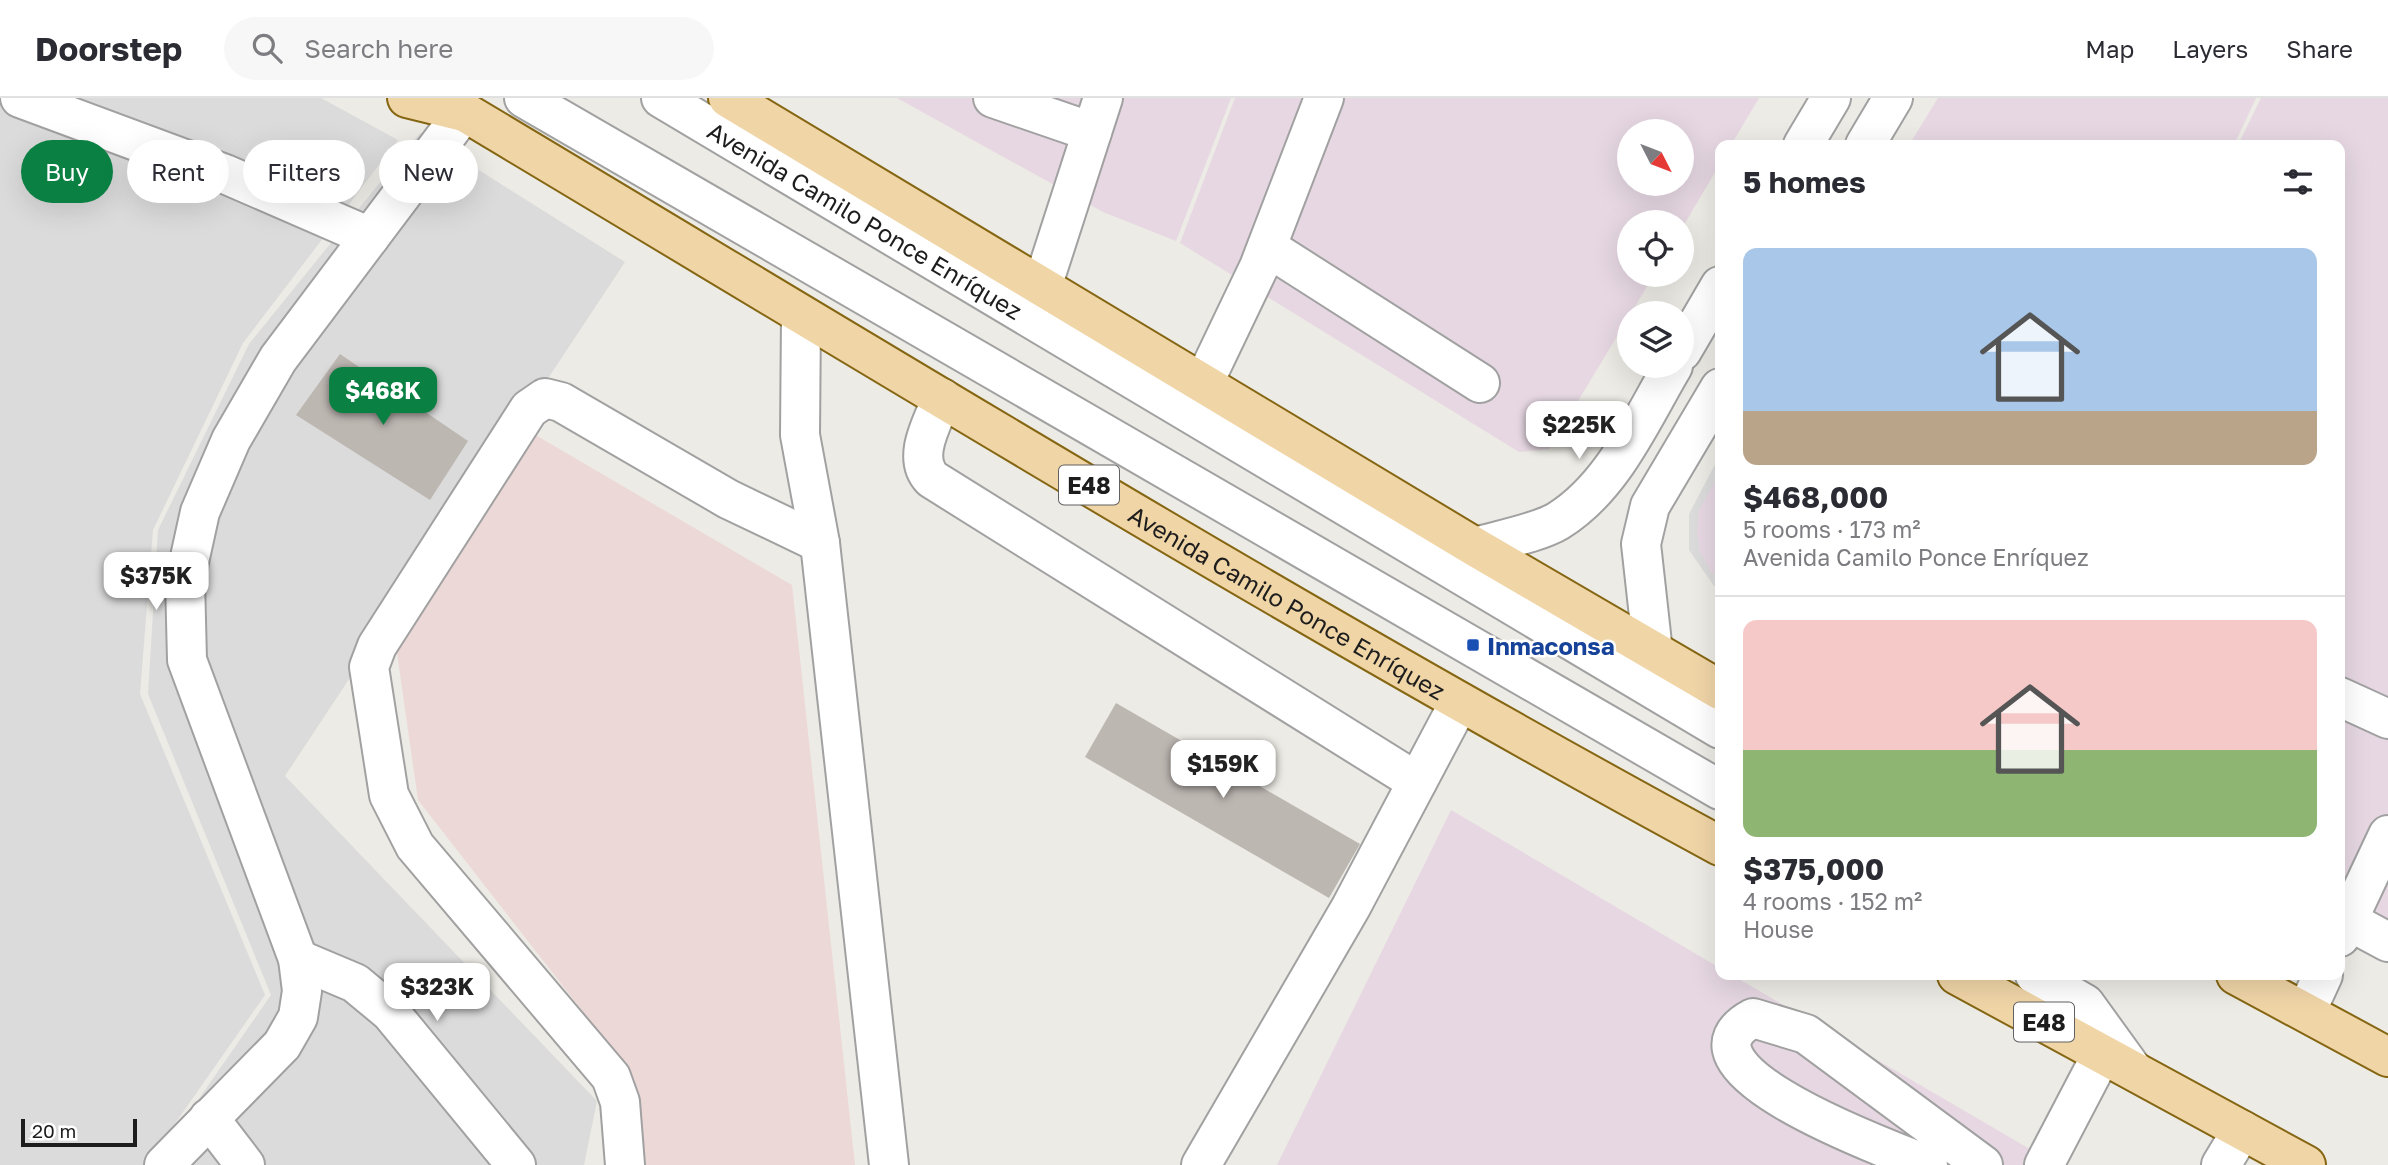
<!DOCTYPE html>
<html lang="en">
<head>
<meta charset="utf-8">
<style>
	body { margin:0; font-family:"Golos Text",sans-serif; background:#f7f7f7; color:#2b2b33; height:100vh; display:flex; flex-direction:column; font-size:26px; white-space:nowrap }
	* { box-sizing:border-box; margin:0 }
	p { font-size:23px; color:#7c7c81 }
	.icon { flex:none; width:38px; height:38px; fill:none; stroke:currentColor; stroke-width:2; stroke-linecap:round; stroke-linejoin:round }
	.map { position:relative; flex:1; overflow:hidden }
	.details { position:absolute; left:1715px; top:42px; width:630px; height:840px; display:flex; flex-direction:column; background:#fff; border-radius:14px; box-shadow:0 7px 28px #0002 }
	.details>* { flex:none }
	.guide { position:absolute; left:21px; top:42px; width:665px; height:63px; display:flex; gap:14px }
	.needle { width:46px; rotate:132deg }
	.tools { position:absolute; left:1617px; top:21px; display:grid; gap:14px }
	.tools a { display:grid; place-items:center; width:77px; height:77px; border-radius:50%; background:#fff; box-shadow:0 7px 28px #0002; font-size:35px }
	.scale { position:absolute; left:21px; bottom:18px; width:116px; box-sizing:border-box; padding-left:7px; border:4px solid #1d1d1d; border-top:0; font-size:19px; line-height:24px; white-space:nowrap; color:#1d1d1d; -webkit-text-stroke:5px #fff; paint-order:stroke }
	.price { position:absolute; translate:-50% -60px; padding:0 16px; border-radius:14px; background:#fff; color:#222; font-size:23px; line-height:46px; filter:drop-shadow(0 2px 4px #0008) }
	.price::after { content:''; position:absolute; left:50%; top:42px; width:21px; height:16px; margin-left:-10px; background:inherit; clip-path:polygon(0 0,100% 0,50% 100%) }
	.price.on { background:#0b8043; color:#fff }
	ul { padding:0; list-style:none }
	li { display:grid; align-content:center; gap:14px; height:371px; padding:0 28px }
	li+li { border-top:2px solid #e1e1e2 }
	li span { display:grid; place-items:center; height:217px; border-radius:14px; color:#555 }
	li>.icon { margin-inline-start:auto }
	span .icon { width:126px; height:126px; fill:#fffc; stroke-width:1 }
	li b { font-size:30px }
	h2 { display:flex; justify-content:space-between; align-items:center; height:84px; padding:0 28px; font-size:30px }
	.chip { padding:0 24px; border-radius:32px; background:#fff; box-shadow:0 7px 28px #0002; font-size:24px; line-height:63px }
	.chip.on { background:#0b8043; color:#fff }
	header { display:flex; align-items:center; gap:42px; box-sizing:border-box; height:98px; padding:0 35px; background:#fff; border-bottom:2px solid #e1e1e2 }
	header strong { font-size:33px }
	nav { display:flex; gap:38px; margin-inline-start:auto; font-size:24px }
	.search { width:490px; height:63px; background:#f7f7f7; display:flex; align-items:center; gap:18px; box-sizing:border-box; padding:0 24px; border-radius:38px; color:#7c7c81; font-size:26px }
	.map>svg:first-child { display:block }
	.residential { fill:#dbdbdb }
	.commercial { fill:#ecd8d6 }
	.industrial { fill:#e6d7e2; fill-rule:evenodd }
	.building { fill:#bdb7b2 }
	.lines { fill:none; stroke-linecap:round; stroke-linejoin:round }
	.minor-casing { stroke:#a1a1a1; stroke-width:42 }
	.major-casing { stroke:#856612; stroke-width:42 }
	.minor { stroke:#fff; stroke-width:38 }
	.major { stroke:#f0d5a7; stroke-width:38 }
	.transit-dot { fill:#1a4fb4; stroke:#fff; stroke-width:2.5 }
	.labels { text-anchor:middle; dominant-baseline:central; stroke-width:5; stroke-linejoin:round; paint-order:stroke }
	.shield { fill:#fff; stroke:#616161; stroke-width:2 }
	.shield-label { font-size:23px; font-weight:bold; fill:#1d1d1d }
	.street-label { font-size:24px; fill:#1d1d1d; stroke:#fff }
	.transit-label { font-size:24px; font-weight:bold; fill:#164399; stroke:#fff; text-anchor:start }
</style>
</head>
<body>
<header>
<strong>Doorstep</strong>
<div class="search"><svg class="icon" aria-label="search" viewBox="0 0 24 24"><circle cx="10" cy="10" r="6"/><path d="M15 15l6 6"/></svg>Search here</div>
<nav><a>Map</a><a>Layers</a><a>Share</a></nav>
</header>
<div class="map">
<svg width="2388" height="1067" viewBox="0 0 2388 1067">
	<rect width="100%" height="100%" fill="#edebe5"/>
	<g class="residential">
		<path d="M0 0H321L398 42 243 245 153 432 140 596 265 897 146 1067H0Z"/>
		<path d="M420 35 625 164 285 678 597 1003 584 1067H153L271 897 148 596 158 432 249 246Z"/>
		<path d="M1720 357V491L1714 488 1689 452V416Z"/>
	</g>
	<path class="commercial" d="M520 328 792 487 855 1067H636L626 969 418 702 395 541Z"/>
	<g class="industrial">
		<path d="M897 0H1231L1176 143 1103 114Z"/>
		<path d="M1235 0H1759L1731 47H1720V66L1682 130V124H1629V177H1654L1549 351 1519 354 1180 145ZM1629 33H1682V86H1629Z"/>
		<path d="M1938 0H2256L2234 47H1909Z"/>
		<path d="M2261 0H2388V842L2340 817V47H2238Z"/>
		<path d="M1720 374V480L1711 474 1700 454 1697 435 1699 412Z"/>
		<path d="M1451 712 1720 870V877H1732L2057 1067H1277Z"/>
	</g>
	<g class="building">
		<path d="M340 256 468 343 430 402 296 317Z"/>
		<path d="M1116 605 1360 746 1329 800 1085 659Z"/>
	</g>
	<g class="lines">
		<defs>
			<g id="minor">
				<path d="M20 0 225 76 370 139"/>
				<path d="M524 0 1720 692"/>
				<path id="s1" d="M661 0 1720 631"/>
				<path d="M993 0 1092 34"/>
				<path d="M1803 47 1831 0"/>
				<path d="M1865 47 1893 0"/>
				<path d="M1267 149 1480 285"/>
				<path d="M1042 189 1103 0"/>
				<path d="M801 218 800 337 820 445 889 1067"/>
				<path d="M1682 253 1720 188"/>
				<path d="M1203 286 1259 169 1324 0"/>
				<path d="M942 300C933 324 911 359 932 381L1417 684"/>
				<path d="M1475 449C1499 442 1538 435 1558 423 1613 389 1641 322 1673 268"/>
				<path d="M1653 554 1641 446 1650 408 1720 290"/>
				<path d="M2340 599 2388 621"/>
				<path d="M2347 822 2388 844"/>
				<path d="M2340 839 2388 737"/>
				<path d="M298 861 355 885 390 914 516 1067"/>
				<path d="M2035 877 2085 906 2132 971"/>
				<path d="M2306 914 2323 877"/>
				<path d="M209 1020 245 1067"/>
				<path d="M164 1067 282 947 298 919 302 893 298 861 187 562 185 482 200 414 231 342 278 261 464 14"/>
				<path d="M625 1067 620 1004 611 979 415 748 389 697 369 569 377 548 529 311 545 300 561 304 728 401 820 445"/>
				<path d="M1201 1067 1351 809 1459 605"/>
				<path d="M1928 1067C1896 1054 1660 970 1753 920L1806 936 1983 1067"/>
				<path d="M2044 1067 2102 956"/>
				<path d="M2221 1067 2242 1032"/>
			</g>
			<g id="major">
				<path d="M407 0 464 14"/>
				<path id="s2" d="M441 0C865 253 1286 513 1720 748"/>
				<path d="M728 0 1475 449 1720 592"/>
				<path d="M1957 877 2306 1067"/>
				<path d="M2236 877 2388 959"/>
			</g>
		</defs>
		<use href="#minor" class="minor-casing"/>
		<use href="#major" class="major-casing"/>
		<use href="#minor" class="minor"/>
		<use href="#major" class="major"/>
	</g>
	<rect class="transit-dot" x="1466" y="540" width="14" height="14" rx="3.5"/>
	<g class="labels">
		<g class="shield">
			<rect x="1059" y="367.5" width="60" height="39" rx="5"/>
			<rect x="2014" y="904.5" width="60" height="39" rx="5"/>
		</g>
		<g class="shield-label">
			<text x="1089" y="387">E48</text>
			<text x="2044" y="924">E48</text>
		</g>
		<g class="street-label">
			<text stroke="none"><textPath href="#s1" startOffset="238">Avenida Camilo Ponce Enríquez</textPath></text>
			<text stroke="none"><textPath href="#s2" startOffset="985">Avenida Camilo Ponce Enríquez</textPath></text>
		</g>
		<g class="transit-label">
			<text x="1487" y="547">Inmaconsa</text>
		</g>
	</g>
</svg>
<div class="tools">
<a><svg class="needle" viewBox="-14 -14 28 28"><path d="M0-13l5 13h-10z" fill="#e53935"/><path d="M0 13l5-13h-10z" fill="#7c7c81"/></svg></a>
<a><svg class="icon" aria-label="locate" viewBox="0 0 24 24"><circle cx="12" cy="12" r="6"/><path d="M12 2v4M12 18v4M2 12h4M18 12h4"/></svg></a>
<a><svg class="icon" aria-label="layers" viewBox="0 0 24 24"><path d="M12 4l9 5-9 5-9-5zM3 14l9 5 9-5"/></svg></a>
</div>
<div class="scale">20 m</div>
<b class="price on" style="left:383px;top:329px">$468K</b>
<b class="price" style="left:1579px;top:363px">$225K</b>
<b class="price" style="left:156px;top:514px">$375K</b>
<b class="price" style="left:1223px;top:702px">$159K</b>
<b class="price" style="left:437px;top:925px">$323K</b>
<div class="guide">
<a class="chip on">Buy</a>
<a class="chip">Rent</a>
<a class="chip">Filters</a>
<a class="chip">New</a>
</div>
<section class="details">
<h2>5 homes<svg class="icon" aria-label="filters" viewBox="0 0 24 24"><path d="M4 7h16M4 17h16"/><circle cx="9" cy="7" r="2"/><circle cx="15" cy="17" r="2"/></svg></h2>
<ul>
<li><span style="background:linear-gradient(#a9c7e8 75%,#b9a48a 0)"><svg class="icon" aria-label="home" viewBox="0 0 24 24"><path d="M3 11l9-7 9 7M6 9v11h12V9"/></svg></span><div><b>$468,000</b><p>5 rooms · 173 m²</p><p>Avenida Camilo Ponce Enríquez</p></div></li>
<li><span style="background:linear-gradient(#f6c9c9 60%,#8fb573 0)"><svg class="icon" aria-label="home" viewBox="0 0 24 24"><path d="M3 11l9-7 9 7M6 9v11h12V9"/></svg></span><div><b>$375,000</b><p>4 rooms · 152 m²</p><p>House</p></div></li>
</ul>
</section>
</div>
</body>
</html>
